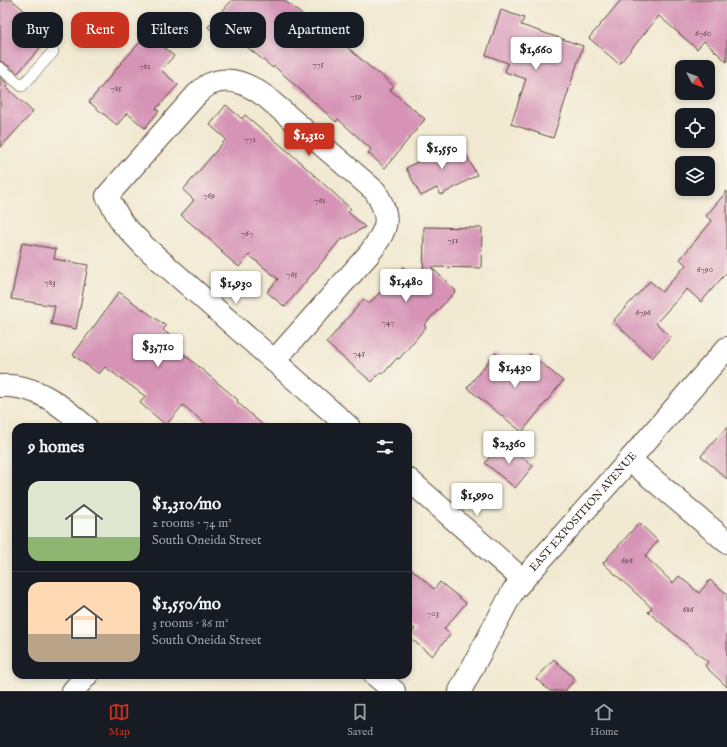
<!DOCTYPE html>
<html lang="en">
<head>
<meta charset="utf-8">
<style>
	body { margin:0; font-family:"IM FELL English",serif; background:#20242c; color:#f1f3f6; height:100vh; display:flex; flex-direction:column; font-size:15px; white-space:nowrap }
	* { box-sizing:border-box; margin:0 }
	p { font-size:13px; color:#9ea1a6 }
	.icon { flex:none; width:22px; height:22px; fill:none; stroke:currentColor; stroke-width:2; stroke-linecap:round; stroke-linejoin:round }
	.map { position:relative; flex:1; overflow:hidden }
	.side { position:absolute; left:12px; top:423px; width:400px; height:256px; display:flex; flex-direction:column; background:#171b24; border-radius:12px; box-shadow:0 2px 6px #0003 }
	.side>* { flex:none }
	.guide { position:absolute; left:12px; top:12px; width:400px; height:36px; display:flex; gap:8px }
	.needle { width:26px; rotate:131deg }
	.fabs { position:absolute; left:675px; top:60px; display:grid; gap:8px }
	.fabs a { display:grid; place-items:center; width:40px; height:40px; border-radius:8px; background:#171b24; box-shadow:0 2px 6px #0003; font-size:20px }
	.price { position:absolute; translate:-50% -34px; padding:0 9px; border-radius:4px; background:#fff; color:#222; font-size:13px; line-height:26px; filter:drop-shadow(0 1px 2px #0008) }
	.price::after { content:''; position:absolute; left:50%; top:24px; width:12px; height:9px; margin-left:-6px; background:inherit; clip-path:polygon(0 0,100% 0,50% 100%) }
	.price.active { background:#c8321e; color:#fff }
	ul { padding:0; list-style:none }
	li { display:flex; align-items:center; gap:12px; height:100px; padding:0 16px }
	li+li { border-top:1px solid #363941 }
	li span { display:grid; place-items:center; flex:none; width:112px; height:80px; border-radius:12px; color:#555 }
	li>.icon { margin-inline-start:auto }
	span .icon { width:48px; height:48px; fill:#fffc; stroke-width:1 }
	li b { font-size:17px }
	h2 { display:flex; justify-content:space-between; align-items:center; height:48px; padding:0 16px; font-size:17px }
	.tag { padding:0 14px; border-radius:12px; background:#171b24; box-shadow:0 2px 6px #0003; font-size:14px; line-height:36px }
	.tag.active { background:#c8321e; color:#fff }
	.tabs { display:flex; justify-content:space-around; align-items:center; height:56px; border-top:1px solid #363941; background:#171b24; font-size:11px; color:#9ea1a6 }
	.tabs a { display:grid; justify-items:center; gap:2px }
	.tabs .active { color:#c8321e }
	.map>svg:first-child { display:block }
	.building { fill:#d693b6 }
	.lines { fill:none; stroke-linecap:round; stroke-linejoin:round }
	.service-casing { stroke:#564739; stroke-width:12 }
	.minor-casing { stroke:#564739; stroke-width:24 }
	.service { stroke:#fff; stroke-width:11 }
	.minor { stroke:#fff; stroke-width:22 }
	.labels { text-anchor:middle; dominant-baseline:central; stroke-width:4; stroke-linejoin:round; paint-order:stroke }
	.number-label { font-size:9px; fill:#624444 }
	.street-label { font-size:11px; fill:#3b2a1e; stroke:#f7f3e8 }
</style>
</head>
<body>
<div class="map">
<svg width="727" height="691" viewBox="0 0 727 691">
	<rect width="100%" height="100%" fill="#f7f3e8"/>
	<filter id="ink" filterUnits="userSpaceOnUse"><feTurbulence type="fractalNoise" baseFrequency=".025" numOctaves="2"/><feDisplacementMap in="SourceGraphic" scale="8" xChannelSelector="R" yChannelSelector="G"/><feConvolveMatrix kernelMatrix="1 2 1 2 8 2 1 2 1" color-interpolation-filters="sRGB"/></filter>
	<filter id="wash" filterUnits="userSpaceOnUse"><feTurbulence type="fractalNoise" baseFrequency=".012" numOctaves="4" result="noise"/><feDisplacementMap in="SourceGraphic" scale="16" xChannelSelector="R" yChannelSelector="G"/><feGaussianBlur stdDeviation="0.9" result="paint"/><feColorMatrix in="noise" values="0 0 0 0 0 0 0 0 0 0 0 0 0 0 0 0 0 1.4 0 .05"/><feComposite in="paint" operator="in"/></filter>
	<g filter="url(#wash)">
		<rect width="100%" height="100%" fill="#f1e9d1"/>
		<g id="blocks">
			<g class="building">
				<path d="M0 0H12L52 34 18 73 4 63 0 61Z"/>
				<path d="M232 0H284L311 22 309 24 334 46 339 40 378 74 379 73 394 86 390 90 425 119 385 168 368 153 371 149 338 119 336 122 274 66 273 68 231 34 224 42 208 27Z"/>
				<path d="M621 0H727V62L704 41 697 49 659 16 619 64 589 38Z"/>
				<path d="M501 10 524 18 521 25 583 46 553 138 511 124 526 79 505 72 508 63 486 55Z"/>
				<path d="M148 34 174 56 161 70 178 85 156 109 159 111 145 128 127 113 117 125 89 102 121 63Z"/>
				<path d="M0 77 8 84 6 87 33 112 0 148Z"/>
				<path d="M226 105 242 119 245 115 290 153 351 209 348 212 365 227 342 240 341 239 285 307 267 292 278 279 249 255 239 267 221 252 223 251 181 215 194 200 183 190 226 139 210 125Z"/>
				<path d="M458 140 477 175 441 195 437 188 421 196 406 168Z"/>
				<path d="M727 191V272L701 302 687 289 656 323 671 337 652 358 613 321 650 281 662 292 686 265 680 259 712 221 706 216Z"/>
				<path d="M424 227 482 228 481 268 431 267 456 291 424 325 426 327 399 359 397 358 383 374 380 372 372 382 326 343 364 299 369 304 403 267 423 286Z"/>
				<path d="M22 243 56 249 54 259 88 265 76 329 51 324 55 306 11 299Z"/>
				<path d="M119 292 166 326 163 330 177 341 174 346 238 400 237 402 265 427H209L183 405 166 425 140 403 145 396 105 367 99 374 73 355Z"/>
				<path d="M495 353 517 371 530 354 563 381 522 432 467 388Z"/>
				<path d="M727 427V479L701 456Z"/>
				<path d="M502 441 533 466 515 488 485 463Z"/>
				<path d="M639 523 658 541 645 556 673 583 679 576 699 593 710 580 727 594V687L705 666 708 662 648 612 652 608 603 563Z"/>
				<path d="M408 566 434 589 440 582 466 603 444 629 450 635 432 656 409 637 415 629 408 623Z"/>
				<path d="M554 659 575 679 565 691H550L536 679Z"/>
			</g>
		</g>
	</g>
	<g filter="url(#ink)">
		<use href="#blocks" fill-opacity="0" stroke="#564739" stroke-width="1"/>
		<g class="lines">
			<defs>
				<path id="service" d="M0 68 22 86 53 52"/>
				<g id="minor">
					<path d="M274 361 369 254C388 228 392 219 375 191L266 97C249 85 232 75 210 84 205 86 201 91 197 94L107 196 122 223 144 246 349 427"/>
					<path d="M0 386C36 384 61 405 86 427"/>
					<path d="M630 460 727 542"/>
					<path d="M408 479 523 580"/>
					<path d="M375 675 394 691"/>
					<path d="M73 691 87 675"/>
					<path id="s1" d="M460 691 513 591 618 473 727 348"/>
				</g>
			</defs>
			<use href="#service" class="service-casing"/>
			<use href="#minor" class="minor-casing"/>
			<use href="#service" class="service"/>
			<use href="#minor" class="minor"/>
		</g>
	</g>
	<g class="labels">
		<g class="number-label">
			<text x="703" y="33">6760</text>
			<text x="318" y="64">775</text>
			<text x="145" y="66">781</text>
			<text x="116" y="88">785</text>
			<text x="356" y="96">759</text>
			<text x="250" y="139">771</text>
			<text x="209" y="195">769</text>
			<text x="320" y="200">761</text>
			<text x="247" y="233">767</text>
			<text x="453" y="240">751</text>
			<text x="705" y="269">6790</text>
			<text x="292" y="274">765</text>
			<text x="50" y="282">783</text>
			<text x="643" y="312">6796</text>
			<text x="388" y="322">747</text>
			<text x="359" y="353">745</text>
			<text x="627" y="560">696</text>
			<text x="688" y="609">686</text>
			<text x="433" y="613">703</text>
		</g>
		<g class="street-label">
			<text stroke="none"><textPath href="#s1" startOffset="219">EAST EXPOSITION AVENUE</textPath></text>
		</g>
	</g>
</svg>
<div class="fabs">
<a><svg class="needle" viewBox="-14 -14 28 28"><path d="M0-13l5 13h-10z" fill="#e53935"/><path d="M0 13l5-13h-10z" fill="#9ea1a6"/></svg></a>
<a><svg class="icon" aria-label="locate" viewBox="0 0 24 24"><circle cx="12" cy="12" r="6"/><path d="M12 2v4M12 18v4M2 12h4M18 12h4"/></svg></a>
<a><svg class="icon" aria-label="layers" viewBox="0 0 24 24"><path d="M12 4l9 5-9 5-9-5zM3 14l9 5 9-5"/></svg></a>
</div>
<b class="price" style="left:536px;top:71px">$1,660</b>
<b class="price active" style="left:309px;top:157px">$1,310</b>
<b class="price" style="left:442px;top:170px">$1,550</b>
<b class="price" style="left:406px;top:303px">$1,480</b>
<b class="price" style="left:236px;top:305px">$1,930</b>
<b class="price" style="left:158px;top:368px">$3,710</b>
<b class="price" style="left:515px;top:389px">$1,430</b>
<b class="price" style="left:509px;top:465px">$2,360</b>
<b class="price" style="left:477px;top:517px">$1,990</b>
<div class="guide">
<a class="tag">Buy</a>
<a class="tag active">Rent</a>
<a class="tag">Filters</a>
<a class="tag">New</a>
<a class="tag">Apartment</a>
</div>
<section class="side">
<h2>9 homes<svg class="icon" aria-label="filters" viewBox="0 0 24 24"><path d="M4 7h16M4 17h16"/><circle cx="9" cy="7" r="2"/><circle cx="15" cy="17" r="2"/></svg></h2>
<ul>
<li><span style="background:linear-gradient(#dfe7d0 70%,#8fb573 0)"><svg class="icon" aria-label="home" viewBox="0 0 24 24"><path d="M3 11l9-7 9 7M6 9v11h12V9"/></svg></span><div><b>$1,310/mo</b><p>2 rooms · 74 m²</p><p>South Oneida Street</p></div></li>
<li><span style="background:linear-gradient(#ffd9b3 65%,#b9a48a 0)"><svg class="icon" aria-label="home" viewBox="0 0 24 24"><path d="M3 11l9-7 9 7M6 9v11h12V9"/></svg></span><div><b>$1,550/mo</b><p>3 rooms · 86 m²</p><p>South Oneida Street</p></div></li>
</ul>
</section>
</div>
<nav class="tabs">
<a class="active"><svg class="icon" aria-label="map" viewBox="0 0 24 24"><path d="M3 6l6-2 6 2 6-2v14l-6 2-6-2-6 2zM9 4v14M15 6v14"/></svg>Map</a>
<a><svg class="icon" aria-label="saved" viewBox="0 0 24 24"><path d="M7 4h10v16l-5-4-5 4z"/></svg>Saved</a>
<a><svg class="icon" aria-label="home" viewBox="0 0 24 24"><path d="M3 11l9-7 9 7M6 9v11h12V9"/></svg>Home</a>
</nav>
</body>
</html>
